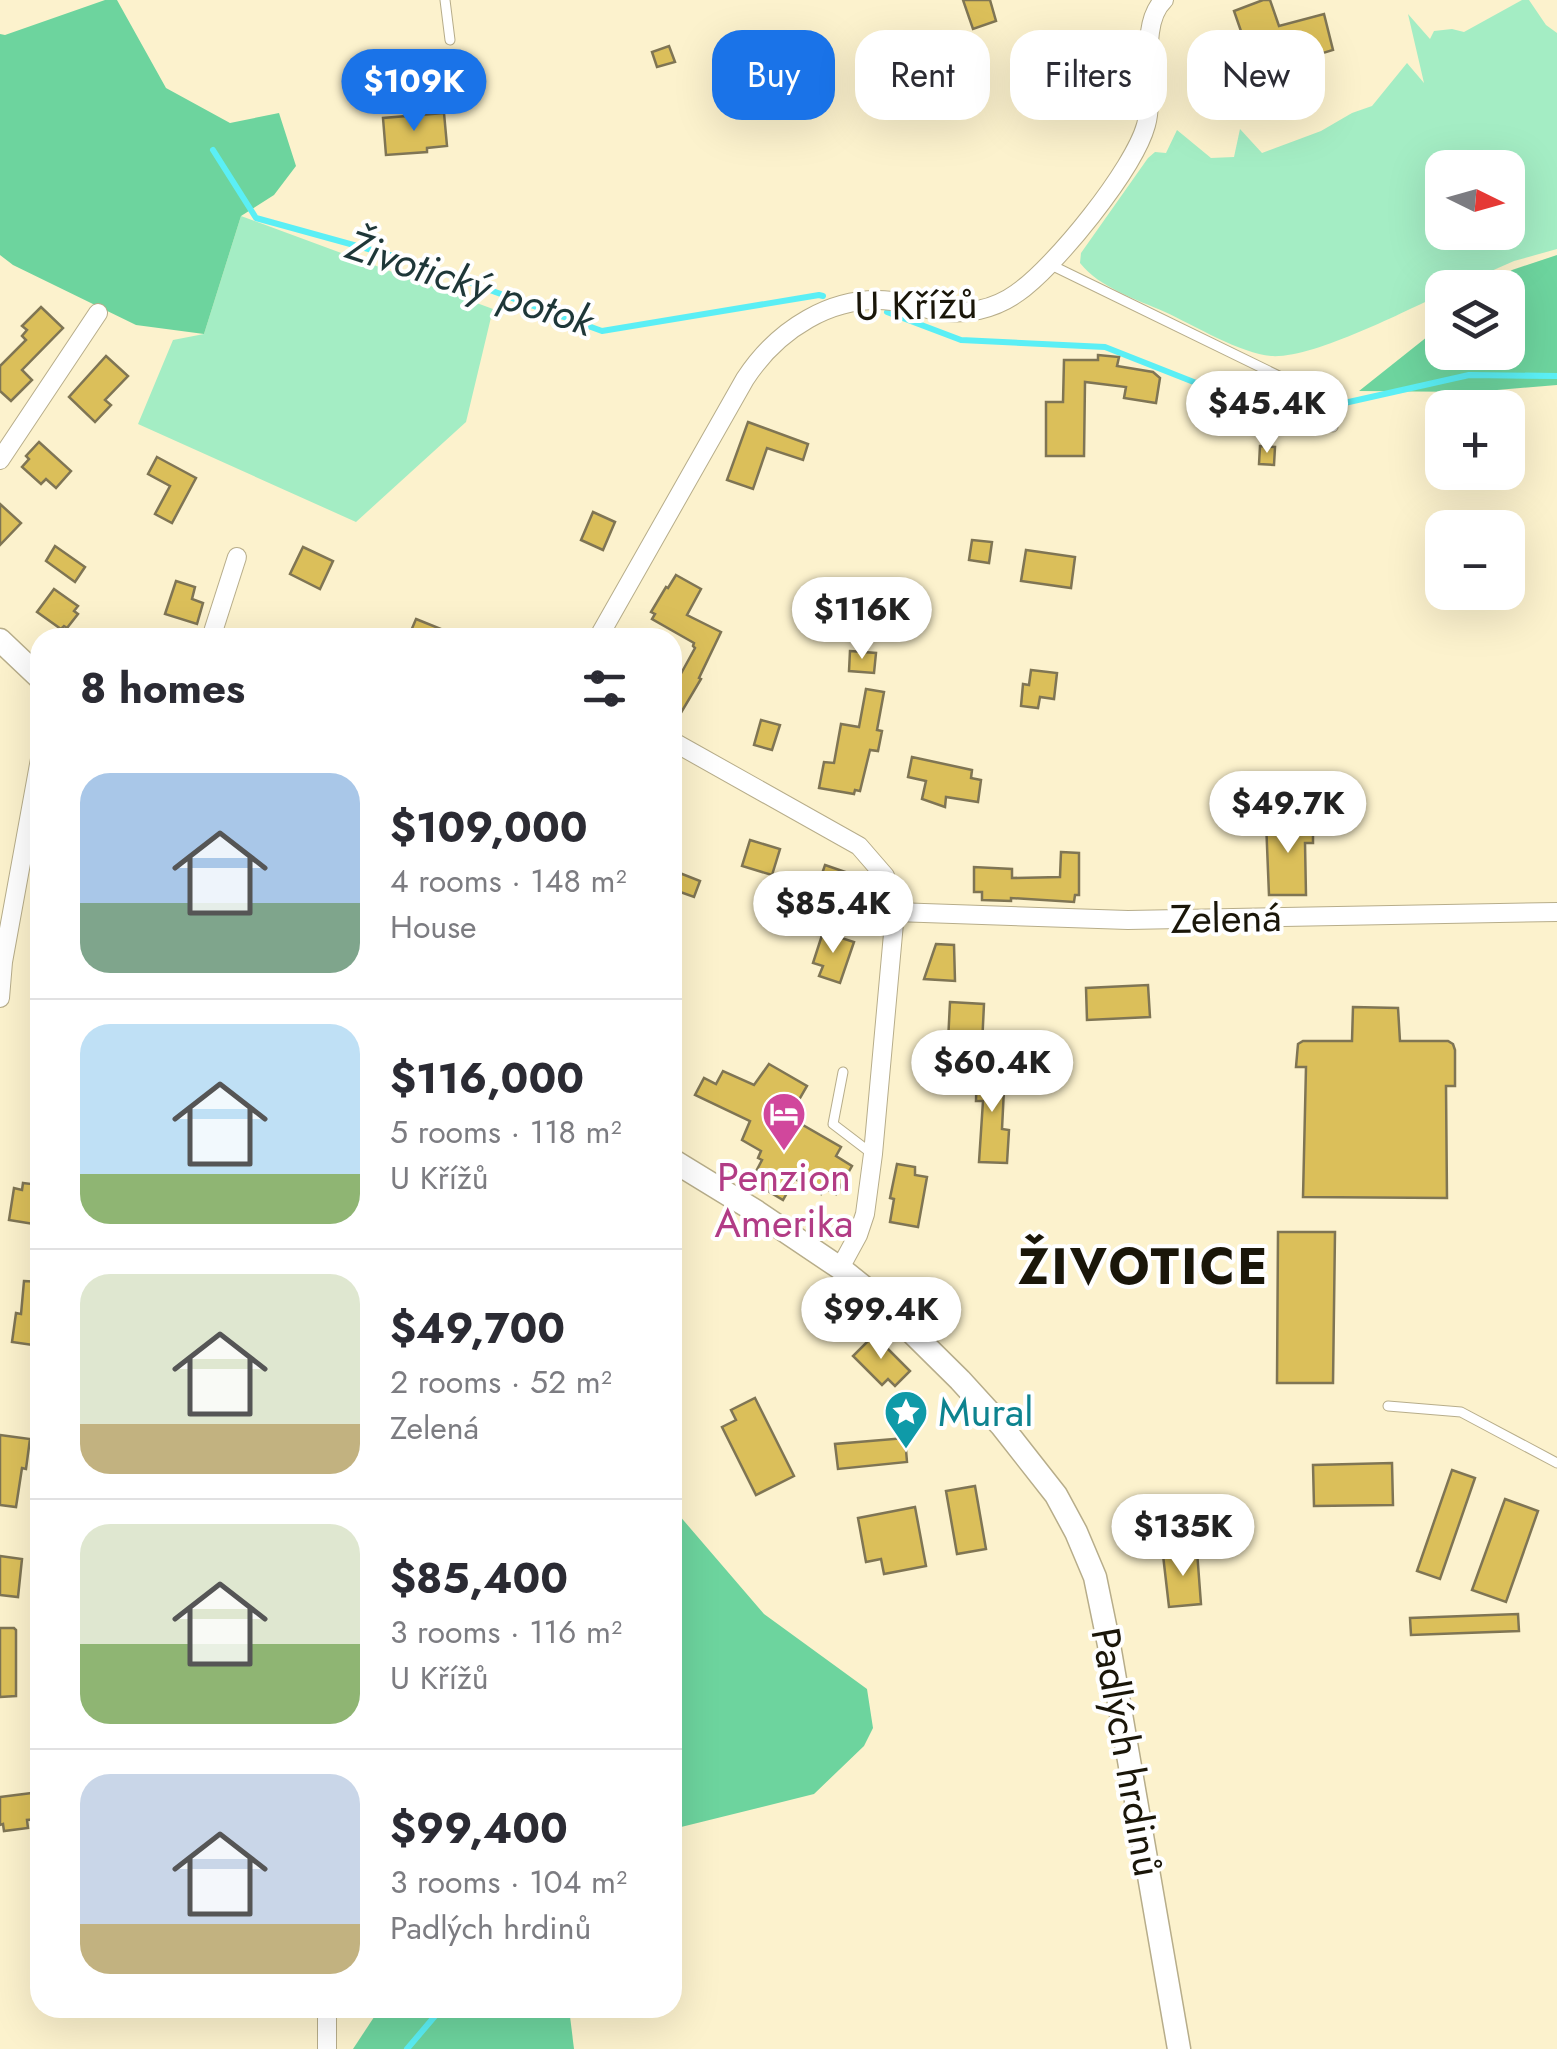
<!DOCTYPE html>
<html lang="en">
<head>
<meta charset="utf-8">
<style>
	body { margin:0; font-family:Jost,sans-serif; background:#f7f7f7; color:#2b2b33; height:100vh; display:flex; flex-direction:column; font-size:38px; white-space:nowrap }
	* { box-sizing:border-box; margin:0 }
	p { font-size:32px; color:#7c7c81 }
	.icon { flex:none; width:55px; height:55px; fill:none; stroke:currentColor; stroke-width:2; stroke-linecap:round; stroke-linejoin:round }
	.map { position:relative; flex:1; overflow:hidden }
	.side { position:absolute; left:30px; top:628px; width:652px; height:1390px; display:flex; flex-direction:column; background:#fff; border-radius:30px; box-shadow:0 10px 40px #0002 }
	.side>* { flex:none }
	.banner { position:absolute; left:712px; top:30px; width:692px; height:90px; display:flex; gap:20px }
	.needle { width:65px; rotate:95deg }
	.fabs { position:absolute; left:1425px; top:150px; display:grid; gap:20px }
	.fabs a { display:grid; place-items:center; width:100px; height:100px; border-radius:20px; background:#fff; box-shadow:0 10px 40px #0002; font-size:50px }
	.price { position:absolute; translate:-50% -85px; padding:0 22px; border-radius:35px; background:#fff; color:#222; font-size:32px; line-height:65px; filter:drop-shadow(0 2px 5px #0008) }
	.price::after { content:''; position:absolute; left:50%; top:60px; width:30px; height:22px; margin-left:-15px; background:inherit; clip-path:polygon(0 0,100% 0,50% 100%) }
	.price.active { background:#1a73e8; color:#fff }
	ul { padding:0; list-style:none }
	li { display:flex; align-items:center; gap:30px; height:250px; padding:0 50px }
	li+li { border-top:2px solid #e1e1e2 }
	li span { display:grid; place-items:center; flex:none; width:280px; height:200px; border-radius:30px; color:#555 }
	li>.icon { margin-inline-start:auto }
	span .icon { width:120px; height:120px; fill:#fffc; stroke-width:1 }
	li b { font-size:42px }
	h2 { display:flex; justify-content:space-between; align-items:center; height:120px; padding:0 50px; font-size:42px }
	.chip { padding:0 35px; border-radius:30px; background:#fff; box-shadow:0 10px 40px #0002; font-size:35px; line-height:90px }
	.chip.active { background:#1a73e8; color:#fff }
	.map>svg:first-child { display:block }
	.green { fill:#a4edc4; fill-rule:evenodd }
	.forest { fill:#6dd49e }
	.lines { fill:none; stroke-linecap:round; stroke-linejoin:round }
	.stream { stroke:#5beff5; stroke-width:6 }
	.building { fill:#dbbf5a; stroke:#7f7554; stroke-width:2.5 }
	.service-casing { stroke:#b7ad8a; stroke-width:11 }
	.minor-casing { stroke:#b7ad8a; stroke-width:20 }
	.tertiary-casing { stroke:#b7ad8a; stroke-width:25 }
	.service { stroke:#fff; stroke-width:9 }
	.minor { stroke:#fff; stroke-width:18 }
	.tertiary { stroke:#fff; stroke-width:22 }
	.labels { text-anchor:middle; dominant-baseline:central; stroke-width:8; stroke-linejoin:round; paint-order:stroke }
	.street-label { font-size:40px; fill:#1a1609; stroke:#fff }
	.hotel-label { font-size:40px; fill:#b23c85; stroke:#fff }
	.culture-label { font-size:40px; fill:#0d838f; stroke:#fff; text-anchor:start }
	.water-label { font-size:42px; font-style:italic; fill:#1e3738; stroke:#fff }
	.district-label { font-size:50px; font-weight:bold; letter-spacing:2.5px; fill:#1a1609; stroke:#fff }
</style>
</head>
<body>
<div class="map">
<svg width="1557" height="2049" viewBox="0 0 1557 2049">
	<rect width="100%" height="100%" fill="#fcf2cd"/>
	<g class="green">
		<path d="M1522 0H1529L1546 25 1557 33V249L1514 261 1455 287 1442 288V294C1403 312 1312 359 1271 356 1242 354 1193 325 1165 312 1136 299 1100 288 1080 263L1081 253 1148 158 1155 152 1166 153 1177 130 1211 158 1234 157 1240 129 1262 153 1321 131 1352 113 1372 106 1407 63 1424 83 1408 14 1430 39 1434 31 1452 29 1464 32ZM1442 168H1508V232H1442Z"/>
		<path d="M241 216 493 309 466 422 356 522 138 424 173 340 204 334Z"/>
	</g>
	<g class="forest">
		<path d="M105 0H117L166 88 230 123 279 113 296 166 274 195 241 216 204 334 136 325 13 265 0 255V34L5 35Z"/>
		<path d="M1557 255V385L1474 392 1359 391 1442 325V352H1508V288L1490 287 1512 270Z"/>
		<path d="M672 1507 764 1614 867 1689 873 1728 864 1746 814 1794 673 1829Z"/>
		<path d="M380 2008H569L574 2049H353Z"/>
	</g>
	<g class="lines">
		<g class="stream">
			<path d="M213 150 256 218 408 260 602 331 819 295 823 296"/>
			<path d="M887 312 961 340 1105 347 1252 405 1305 406"/>
			<path d="M1340 404 1469 375 1557 376"/>
			<path d="M407 2049 435 2016 438 2008"/>
		</g>
	</g>
	<g class="building">
		<path d="M963 0H990L996 21 973 29Z"/>
		<path d="M1263 0H1270L1279 26 1324 14 1333 50 1310 57 1304 37 1253 56 1246 36 1243 37 1234 11Z"/>
		<path d="M669 46 675 62 657 67 652 52Z"/>
		<path d="M444 113 447 146 427 148V152L386 155 383 118Z"/>
		<path d="M41 307 63 328 22 370 32 380 11 401 0 391V366L26 340 22 336 27 330 22 326Z"/>
		<path d="M1098 355 1119 357 1117 366 1153 372 1160 378 1156 403 1124 398 1126 387 1085 382 1084 456H1046V402H1063L1064 360H1098Z"/>
		<path d="M106 356 128 376 105 400 111 405 95 422 69 397Z"/>
		<path d="M748 422 808 444 803 460 767 448 753 489 727 480Z"/>
		<path d="M39 442 71 471 56 488 46 479 41 484 22 467 29 459 26 456Z"/>
		<path d="M1260 446 1275 447 1274 465 1259 464Z"/>
		<path d="M157 457 196 478 172 523 155 514 170 486 148 474Z"/>
		<path d="M0 504 21 523 0 545Z"/>
		<path d="M593 512 615 522 603 550 581 540Z"/>
		<path d="M972 540 992 542 989 563 969 560Z"/>
		<path d="M55 546 85 567 75 582 46 561Z"/>
		<path d="M303 547 333 561 320 589 290 574Z"/>
		<path d="M1026 550 1075 557 1071 588 1021 581Z"/>
		<path d="M676 575 701 589 687 615 721 632 699 678 701 679 672 728V690L695 648 693 646 694 643 652 619 655 614 651 612 666 587 668 588Z"/>
		<path d="M176 581 195 587 192 599 203 603 197 624 165 614Z"/>
		<path d="M54 589 78 606 74 611 78 614 67 628 64 626 61 629 37 612Z"/>
		<path d="M416 619 461 637V638H408Z"/>
		<path d="M850 651 876 653 874 673 849 671Z"/>
		<path d="M1031 670 1057 673 1054 699 1040 697 1038 708 1021 706 1023 684 1029 685Z"/>
		<path d="M866 689 884 692 877 730 882 731 878 751 870 750 860 791 855 790 854 794 819 788 824 762 834 763 841 724 859 727Z"/>
		<path d="M761 720 780 725 772 750 754 745Z"/>
		<path d="M912 757 972 770 971 778 981 780 978 802 946 797 945 807 922 799 926 781 908 777Z"/>
		<path d="M1266 821H1313V843H1305L1306 895H1269Z"/>
		<path d="M750 840 780 849 772 875 742 866Z"/>
		<path d="M1061 852 1079 853V895H1075L1074 902 1011 898V901L982 900V892H974V867L1012 869V878L1060 877Z"/>
		<path d="M825 865 857 876 846 908 814 897Z"/>
		<path d="M672 870 700 881 694 897 672 889Z"/>
		<path d="M823 932 854 942 840 983 819 976 823 966 813 963Z"/>
		<path d="M936 944 954 945 955 981 924 979Z"/>
		<path d="M1148 985 1150 1017 1087 1020 1086 988Z"/>
		<path d="M950 1002 984 1004 982 1045 948 1042Z"/>
		<path d="M1353 1007 1398 1008 1400 1041H1448L1453 1044 1455 1050V1086H1446L1447 1198 1303 1197 1306 1067H1296L1298 1044 1303 1041H1352Z"/>
		<path d="M769 1064 807 1086 789 1117 841 1147 836 1156 852 1166 836 1194 824 1188 821 1194 795 1179 783 1200 751 1181 762 1160 758 1158 761 1151 742 1140 750 1121 695 1095 704 1078 716 1084 723 1071 754 1085Z"/>
		<path d="M977 1067 1005 1069 1002 1129 1009 1130 1007 1163 979 1162 983 1101H976Z"/>
		<path d="M897 1164 915 1167V1175L927 1177 918 1227 890 1222 894 1199 890 1198Z"/>
		<path d="M23 1183 40 1185V1225L9 1220 14 1188 22 1190Z"/>
		<path d="M1278 1232H1335L1333 1383H1277Z"/>
		<path d="M24 1281 40 1282V1346L12 1342 16 1313 21 1314Z"/>
		<path d="M874 1335 910 1371 895 1386 888 1379 882 1385 853 1356Z"/>
		<path d="M755 1398 794 1476 756 1495 722 1427 736 1420 731 1410Z"/>
		<path d="M0 1435 30 1439 26 1469 22 1468 16 1507 0 1505Z"/>
		<path d="M905 1438 907 1462 838 1469 835 1444Z"/>
		<path d="M1392 1463 1393 1505 1314 1506 1313 1465Z"/>
		<path d="M1452 1470 1475 1478 1440 1579 1417 1571Z"/>
		<path d="M975 1486 986 1549 957 1554 946 1491Z"/>
		<path d="M1505 1499 1538 1511 1506 1602 1472 1590Z"/>
		<path d="M915 1507 926 1566 884 1574 881 1559 866 1562 858 1518Z"/>
		<path d="M1197 1551 1201 1604 1169 1607 1163 1555Z"/>
		<path d="M0 1556 22 1559 18 1597 0 1595Z"/>
		<path d="M1518 1614 1519 1631 1411 1635 1410 1618Z"/>
		<path d="M0 1628H14L16 1630V1696L0 1697Z"/>
		<path d="M40 1792V1819L27 1820 28 1828 4 1831 3 1824 0 1825V1797Z"/>
	</g>
	<g class="lines">
		<defs>
			<g id="service">
				<path d="M445 0 450 40"/>
				<path d="M1049 264 1320 396 1333 427"/>
				<path d="M843 1072 833 1124 871 1153"/>
				<path d="M1388 1406 1461 1412 1557 1463"/>
			</g>
			<g id="minor">
				<path d="M0 460 98 313"/>
				<path d="M211 638 237 557"/>
				<path d="M598 638 745 379C777 330 832 294 892 301 907 302 922 308 937 311 964 316 995 309 1017 293 1055 267 1134 169 1146 125 1156 90 1137 25 1164 0"/>
				<path d="M672 741 859 846 885 876 895 912 873 1154 865 1214 858 1235 840 1268"/>
				<path d="M895 912 1128 920 1557 912"/>
				<path d="M0 998 3 962 40 759"/>
				<path d="M327 2049V2008"/>
			</g>
			<g id="tertiary">
				<path d="M0 640 40 678"/>
				<path d="M672 1160 757 1212 840 1268 876 1297 960 1380 1001 1425 1056 1495 1076 1532 1095 1577 1109 1645 1179 2049"/>
			</g>
		</defs>
		<use href="#service" class="service-casing"/>
		<use href="#minor" class="minor-casing"/>
		<use href="#tertiary" class="tertiary-casing"/>
		<use href="#service" class="service"/>
		<use href="#minor" class="minor"/>
		<use href="#tertiary" class="tertiary"/>
	</g>
	<defs>
		<symbol id="hotel-pin" viewBox="-11 -11 22 30"><path d="M0 17L-7.5 6A9.5 9.5 0 1 1 7.5 6Z" fill="#d1479c" stroke="#fff"/><path d="M-6-4.5h1.5V1H6V5H4.5V3h-9V5H-6ZM-4 0a1.8 1.8 0 1 1 3.6 0ZM.5 0V-2.5h3Q6-2.5 6 0Z" fill="#fff"/></symbol>
		<symbol id="sight-pin" viewBox="-11 -11 22 30"><path d="M0 17L-7.5 6A9.5 9.5 0 1 1 7.5 6Z" fill="#0f9aa8" stroke="#fff"/><path d="M0-6L1.8-2.2L6-1.7L2.9 1.2L3.7 5.4L0 3.3L-3.7 5.4L-2.9 1.2L-6-1.7L-1.8-2.2Z" fill="#fff"/></symbol>
	</defs>
	<g fill-rule="evenodd">
		<use href="#hotel-pin" x="759" y="1089" width="50" height="68"/>
		<use href="#sight-pin" x="881" y="1387" width="50" height="68"/>
	</g>
	<g class="labels">
		<g class="street-label">
			<text transform="translate(916 305) rotate(-1)">U Křížů</text>
			<text transform="translate(1226 918) rotate(-1)">Zelená</text>
			<text transform="translate(1127 1752) rotate(80)">Padlých hrdinů</text>
		</g>
		<g class="hotel-label">
			<text x="784" y="1177">Penzion<tspan x="784" dy="46">Amerika</tspan></text>
		</g>
		<g class="culture-label">
			<text x="938" y="1412">Mural</text>
		</g>
		<g class="water-label">
			<text transform="translate(470 283) rotate(18)">Životický potok</text>
		</g>
		<g class="district-label">
			<text x="1144" y="1266">ŽIVOTICE</text>
		</g>
	</g>
</svg>
<div class="fabs">
<a><svg class="needle" viewBox="-14 -14 28 28"><path d="M0-13l5 13h-10z" fill="#e53935"/><path d="M0 13l5-13h-10z" fill="#7c7c81"/></svg></a>
<a><svg class="icon" aria-label="layers" viewBox="0 0 24 24"><path d="M12 4l9 5-9 5-9-5zM3 14l9 5 9-5"/></svg></a>
<a>+</a>
<a>−</a>
</div>
<b class="price active" style="left:414px;top:134px">$109K</b>
<b class="price" style="left:1267px;top:456px">$45.4K</b>
<b class="price" style="left:862px;top:662px">$116K</b>
<b class="price" style="left:1288px;top:856px">$49.7K</b>
<b class="price" style="left:833px;top:956px">$85.4K</b>
<b class="price" style="left:992px;top:1115px">$60.4K</b>
<b class="price" style="left:881px;top:1362px">$99.4K</b>
<b class="price" style="left:1183px;top:1579px">$135K</b>
<div class="banner">
<a class="chip active">Buy</a>
<a class="chip">Rent</a>
<a class="chip">Filters</a>
<a class="chip">New</a>
</div>
<section class="side">
<h2>8 homes<svg class="icon" aria-label="filters" viewBox="0 0 24 24"><path d="M4 7h16M4 17h16"/><circle cx="9" cy="7" r="2"/><circle cx="15" cy="17" r="2"/></svg></h2>
<ul>
<li><span style="background:linear-gradient(#a9c7e8 65%,#7fa58c 0)"><svg class="icon" aria-label="home" viewBox="0 0 24 24"><path d="M3 11l9-7 9 7M6 9v11h12V9"/></svg></span><div><b>$109,000</b><p>4 rooms · 148 m²</p><p>House</p></div></li>
<li><span style="background:linear-gradient(#bfe0f5 75%,#8fb573 0)"><svg class="icon" aria-label="home" viewBox="0 0 24 24"><path d="M3 11l9-7 9 7M6 9v11h12V9"/></svg></span><div><b>$116,000</b><p>5 rooms · 118 m²</p><p>U Křížů</p></div></li>
<li><span style="background:linear-gradient(#dfe7d0 75%,#c2b280 0)"><svg class="icon" aria-label="home" viewBox="0 0 24 24"><path d="M3 11l9-7 9 7M6 9v11h12V9"/></svg></span><div><b>$49,700</b><p>2 rooms · 52 m²</p><p>Zelená</p></div></li>
<li><span style="background:linear-gradient(#dfe7d0 60%,#8fb573 0)"><svg class="icon" aria-label="home" viewBox="0 0 24 24"><path d="M3 11l9-7 9 7M6 9v11h12V9"/></svg></span><div><b>$85,400</b><p>3 rooms · 116 m²</p><p>U Křížů</p></div></li>
<li><span style="background:linear-gradient(#c9d6e8 75%,#c2b280 0)"><svg class="icon" aria-label="home" viewBox="0 0 24 24"><path d="M3 11l9-7 9 7M6 9v11h12V9"/></svg></span><div><b>$99,400</b><p>3 rooms · 104 m²</p><p>Padlých hrdinů</p></div></li>
</ul>
</section>
</div>
</body>
</html>
